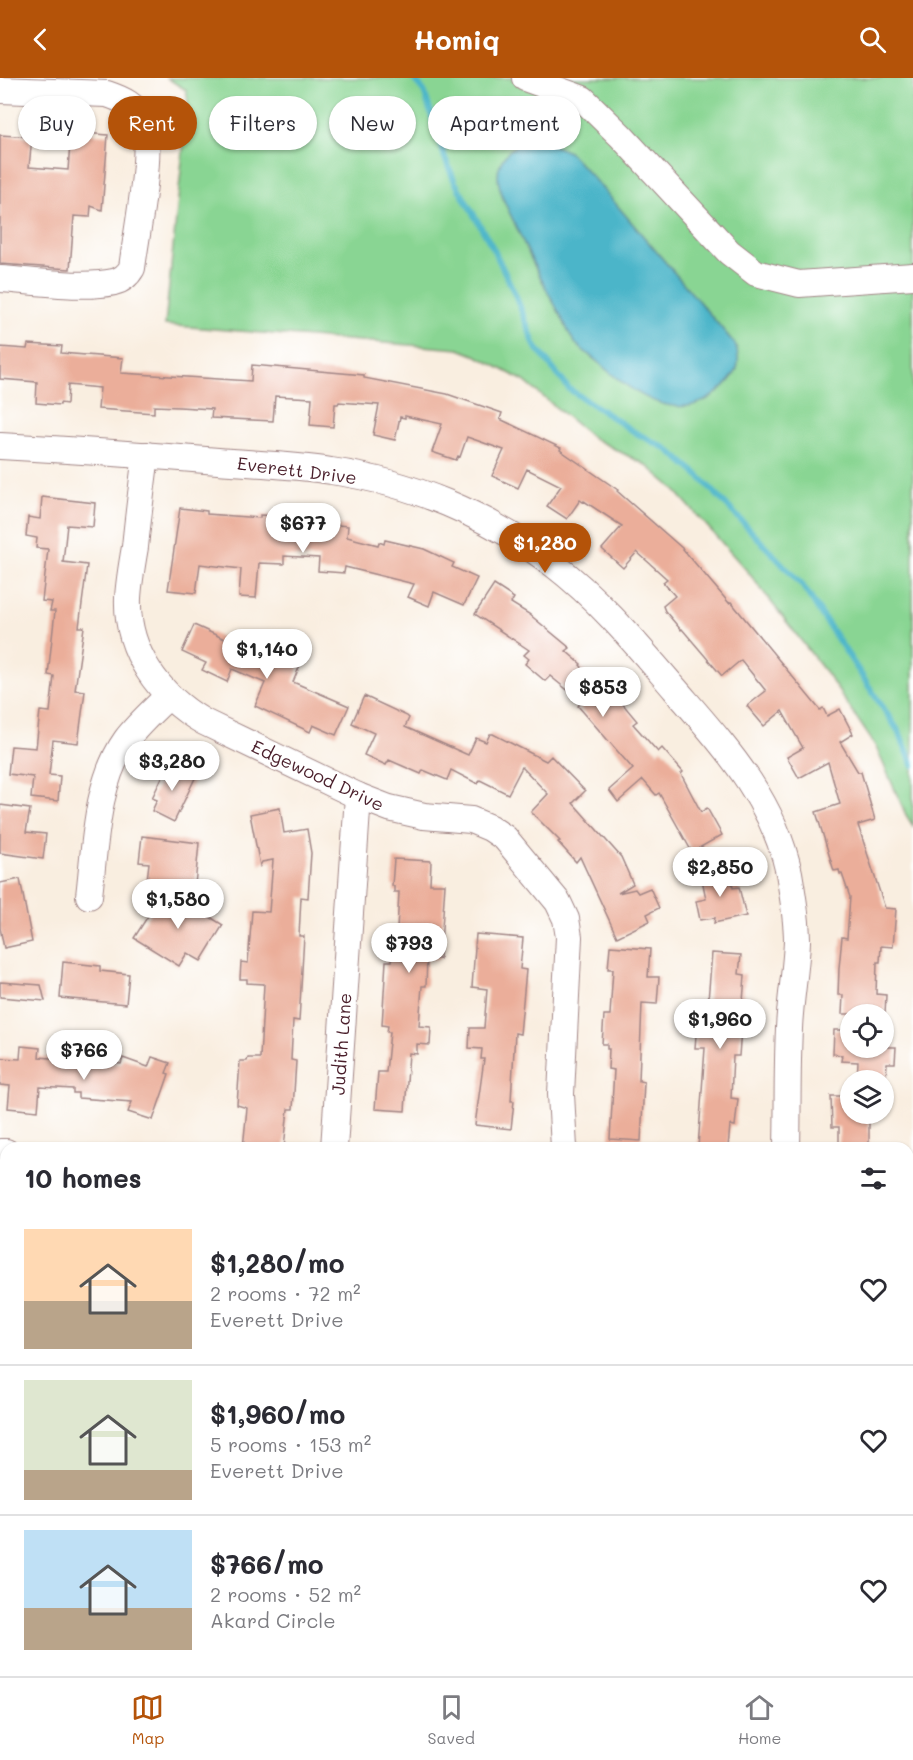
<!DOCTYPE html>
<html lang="en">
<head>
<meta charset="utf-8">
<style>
	body { margin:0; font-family:Mali,sans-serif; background:#f7f7f7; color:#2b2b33; height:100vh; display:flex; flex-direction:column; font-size:22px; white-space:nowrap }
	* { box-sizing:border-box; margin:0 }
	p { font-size:20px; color:#7c7c81 }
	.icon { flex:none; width:33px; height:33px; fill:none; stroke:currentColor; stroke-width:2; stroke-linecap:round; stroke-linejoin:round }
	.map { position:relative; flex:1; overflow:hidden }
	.drawer { position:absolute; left:0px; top:1064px; width:914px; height:536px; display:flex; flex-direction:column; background:#fff; border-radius:18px 18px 0 0; box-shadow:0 2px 4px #0004 }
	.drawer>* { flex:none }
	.banner { position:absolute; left:18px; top:18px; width:600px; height:54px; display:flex; gap:12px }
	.tools { position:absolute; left:840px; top:926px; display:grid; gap:12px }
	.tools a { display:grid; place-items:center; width:54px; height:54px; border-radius:50%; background:#fff; box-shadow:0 2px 4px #0004; font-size:30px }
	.price { position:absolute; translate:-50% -51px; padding:0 14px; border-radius:21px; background:#fff; color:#222; font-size:20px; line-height:39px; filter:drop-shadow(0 2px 3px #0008) }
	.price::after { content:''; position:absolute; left:50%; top:36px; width:18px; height:14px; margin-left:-9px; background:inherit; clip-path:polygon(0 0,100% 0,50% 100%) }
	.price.on { background:#b45309; color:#fff }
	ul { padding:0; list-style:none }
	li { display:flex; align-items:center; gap:18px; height:150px; padding:0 24px }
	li+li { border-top:2px solid #e1e1e2 }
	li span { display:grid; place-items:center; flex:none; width:168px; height:120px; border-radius:0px; color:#555 }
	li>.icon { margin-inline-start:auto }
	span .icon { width:72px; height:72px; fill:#fffc; stroke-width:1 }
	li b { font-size:26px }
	h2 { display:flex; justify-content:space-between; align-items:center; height:72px; padding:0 24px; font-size:26px }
	.pill { padding:0 21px; border-radius:27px; background:#fff; box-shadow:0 2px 4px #0004; font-size:21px; line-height:54px }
	.pill.on { background:#b45309; color:#fff }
	header { display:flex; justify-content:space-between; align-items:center; height:78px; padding:0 24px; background:#b45309; color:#fff; font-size:27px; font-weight:700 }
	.dock { display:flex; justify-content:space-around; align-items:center; height:84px; border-top:2px solid #e1e1e2; background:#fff; font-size:16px; color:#7c7c81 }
	.dock a { display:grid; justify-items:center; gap:3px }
	.dock .on { color:#b45309 }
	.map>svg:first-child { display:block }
	.green { fill:#89d593; stroke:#6a7a5f; stroke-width:1.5; fill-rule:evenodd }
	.water { fill:#4bb5c9; stroke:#4a6a7a; stroke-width:1.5 }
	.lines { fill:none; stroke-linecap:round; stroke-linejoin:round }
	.stream { stroke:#4bb5c9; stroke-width:6 }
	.building { fill:#ebae9a }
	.minor-casing { stroke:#a28686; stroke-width:28 }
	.minor { stroke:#fff; stroke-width:26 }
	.labels { text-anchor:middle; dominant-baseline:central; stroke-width:5; stroke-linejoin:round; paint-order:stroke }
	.street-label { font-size:18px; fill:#4a1f2b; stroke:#fff }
</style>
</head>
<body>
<header><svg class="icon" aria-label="back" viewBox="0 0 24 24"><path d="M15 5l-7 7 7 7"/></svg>Homiq<svg class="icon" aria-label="search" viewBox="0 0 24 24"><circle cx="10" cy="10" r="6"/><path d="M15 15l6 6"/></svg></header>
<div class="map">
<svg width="913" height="1598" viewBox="0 0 913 1598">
	<rect width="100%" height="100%" fill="#fff"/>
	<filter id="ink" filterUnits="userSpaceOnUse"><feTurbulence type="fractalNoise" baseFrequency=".0167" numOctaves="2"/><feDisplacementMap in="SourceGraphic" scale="12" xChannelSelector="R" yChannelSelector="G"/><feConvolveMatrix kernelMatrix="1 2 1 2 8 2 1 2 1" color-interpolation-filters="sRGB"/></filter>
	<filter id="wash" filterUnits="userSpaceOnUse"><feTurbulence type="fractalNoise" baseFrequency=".008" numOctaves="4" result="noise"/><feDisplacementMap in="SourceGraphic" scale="24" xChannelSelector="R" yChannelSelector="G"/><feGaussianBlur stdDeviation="1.35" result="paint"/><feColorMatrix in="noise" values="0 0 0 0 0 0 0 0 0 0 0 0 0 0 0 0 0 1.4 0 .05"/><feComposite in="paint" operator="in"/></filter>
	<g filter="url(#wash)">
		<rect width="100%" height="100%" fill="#f9eee0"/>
		<path class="green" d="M167 0H913V748L906 737 875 667 827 596 748 494 673 410 646 387 593 360 524 303 477 278 459 271 165 247 188 24 186 12ZM501 114 590 277 575 264 536 191Z"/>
		<path class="water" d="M535 60 569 74 604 112 735 266C743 288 736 298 719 313 678 349 632 315 599 285 592 279 582 272 575 265 569 257 565 245 560 236 545 210 532 183 519 155 512 138 499 118 498 99 497 79 517 62 535 60Z"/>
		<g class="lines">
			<path class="stream" d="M413 0 424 13 445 80 455 104 493 170 515 216 535 268 569 311 636 355 667 371 698 397 802 507 899 654 913 687"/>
		</g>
		<g id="blocks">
			<g class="building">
				<path d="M71 54 108 57 102 132 91 128 90 139 74 138 70 191 0 186V57L32 59 29 89 68 92Z"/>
				<path d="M28 266 62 268 61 275 123 280 121 295 251 303 252 287 364 297V300L447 316 502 335 500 341 561 370 560 372 618 412 617 413 683 471 729 525 731 524 820 632 823 630 827 638 840 631 853 656 840 664 858 694H861L875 742 858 747 885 830 896 831 893 869 881 868 880 884H877L876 916 886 917 885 936H842L843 917H838L839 890 842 859 847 860 850 819 842 796H840L839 792 834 793 816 734 840 726 828 684 799 700 787 679 803 670 782 633 764 648 747 628 766 613 741 582 722 598 682 551 681 552 665 533 663 528 675 518 663 504 667 501 637 474 623 490 602 471 622 448 584 423 583 424 580 422 567 441 547 428 561 408 527 391 518 410 492 398 504 372 467 359 460 379 458 378 456 382 432 374 442 346 405 338V340L400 339 395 362 373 357 379 327 339 324 338 326H335L333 349 310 347 312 320 275 318 273 343 211 340 212 331 179 329 154 328V335L98 331 100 310 68 307 67 326 60 325V327L36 325 37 304 0 301V269L27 271Z"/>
				<path d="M42 419 95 425 93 449 67 447 63 484 87 487 79 549H84L75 612 85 613 78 665 53 662 49 697 60 698 58 723 31 720 33 699 8 696 11 668 36 670 40 633 50 634 54 598 48 597 55 533H50L52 524 42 523 48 471 36 470 37 460 26 458 28 439 40 441Z"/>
				<path d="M180 430 207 433V436L260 440V437L317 440 316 445 348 448 347 459 378 467 379 464 384 466 385 462 424 471 454 485 452 489 477 500 464 527 434 514 429 528 408 519 414 506 345 489 344 495 318 493 319 480 284 478V486L259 485 256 520 239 519 241 491 200 486 196 515 168 512Z"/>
				<path d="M494 507 514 520 511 525 529 536 570 570 566 573 581 586 580 587 612 624 617 619 637 643 633 646 658 674 662 670 683 694 681 696 701 734 707 730 722 757 692 774 659 715 656 717 643 702 618 724 609 712 633 691 578 628 582 624 550 598 545 603 525 586 529 581 524 577 529 572 475 536Z"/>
				<path d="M194 547 240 568V560L300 587 293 604 349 628 336 657 313 647 310 654 255 628 265 605 232 591 227 604 202 592 206 585 182 574Z"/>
				<path d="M364 618 407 638 409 640 405 649 468 677 476 660 486 664 490 656H493L546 683 551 678 585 713 573 725 621 779 633 806 618 815 635 811 638 815 650 810 659 830 647 836 650 843 617 859 580 779 576 784 558 764 560 763 531 734 548 716 522 689 508 716 480 702 478 706 451 692 447 702 423 692 421 696 389 682 386 687 364 677 374 655 352 645Z"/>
				<path d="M169 685 196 698 174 744 152 733 157 722 152 720Z"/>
				<path d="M0 727 30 731 26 754 46 756 43 781 0 775Z"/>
				<path d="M280 730 284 755 307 751 311 775 308 820 301 819 299 858H304L299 943 293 942 291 982 296 983 293 1031H288L284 1070H243L247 1030 237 1027 240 983H247L248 980H260L264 906 247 905V901H240L241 884 248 885 252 833 269 834 273 782 262 784 260 788 250 736Z"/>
				<path d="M142 758 199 765 195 807 147 802 149 785 139 784Z"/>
				<path d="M394 781 431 783 430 806H445L440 881 427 880 426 908H422L419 948 431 949 430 967 417 966V976L409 975 405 1033 375 1031 378 994H386L390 954H387L388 948 382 947 386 883H392L394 852H397L399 814H394V808H392Z"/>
				<path d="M729 790 733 810 739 809 746 838 714 845 715 840 700 842 696 823 706 821 701 796Z"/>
				<path d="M20 801 32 864 4 870 0 850V805Z"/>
				<path d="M165 811 223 847 201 883 187 875 179 888 134 860Z"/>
				<path d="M476 856 523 860 520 891 526 892 520 956 515 955 511 1023H514L511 1051 475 1047 484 981H481L482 971 469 970 470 950H484L487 911 472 909Z"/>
				<path d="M610 868 650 871 648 899H659L657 926 642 925 639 1003 644 1004 641 1063 610 1061 614 992 608 991 609 971H607V966H602L604 937H610L613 891H608Z"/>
				<path d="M712 875 741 877 739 896 745 897 739 978H733L731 1020 738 1021 735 1048 730 1047 728 1070H698L705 970H695L697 945 706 946Z"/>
				<path d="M63 884 100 888V893L129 896 126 926 60 920Z"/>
				<path d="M0 904 41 907 45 923 0 919Z"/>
				<path d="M834 952H850V969H896L895 985H887L886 1002H857L858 984 841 983 842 977 833 976Z"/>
				<path d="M21 968 40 970 39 979 121 986 123 980 148 989 152 979 170 985 166 995 169 996 153 1042 128 1034 132 1024 78 1020V1015H73V1011L40 1009 38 1033 8 1030 10 1008 0 1007V980L20 981Z"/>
				<path d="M831 1018H850V1035H869V1069H839V1049H832Z"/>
			</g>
		</g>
	</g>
	<g filter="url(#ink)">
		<use href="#blocks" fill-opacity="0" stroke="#a28686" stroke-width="1.5"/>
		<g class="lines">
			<defs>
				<g id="minor">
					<path d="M525 0 583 21 621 58 729 174 756 195 799 206 913 198"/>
					<path d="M0 12 107 16C122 21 136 27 143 43 154 70 136 157 132 190 128 197 122 202 114 204 83 211 33 203 0 201"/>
					<path d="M0 368C73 372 146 377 218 383 256 386 294 387 331 393 410 404 489 437 553 486 600 522 637 567 675 611 724 668 773 720 789 795 793 818 797 841 797 863 796 892 790 922 789 951 787 990 788 1030 787 1070"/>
					<path d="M146 377C142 408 138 438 135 469 132 486 129 503 128 520 126 573 159 618 204 644L358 718 389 730 424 738 471 742 490 750 505 760 558 824 566 841 569 859 561 1016 564 1070"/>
					<path d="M89 818C95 768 96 704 126 662 138 646 154 632 168 618"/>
					<path d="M334 1070 358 718"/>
					<path d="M0 1074H6"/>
					<path d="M0 1321 6 1322"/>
					<path d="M0 1563 6 1564"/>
					<path d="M454 1593 530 1598"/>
					<path d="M745 1598V1593"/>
				</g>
			</defs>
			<use href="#minor" class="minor-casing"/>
			<use href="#minor" class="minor"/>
		</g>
	</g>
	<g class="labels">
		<g class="street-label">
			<text transform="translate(297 392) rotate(7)">Everett Drive</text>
			<text transform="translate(318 697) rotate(25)">Edgewood Drive</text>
			<text transform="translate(341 966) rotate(-86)">Judith Lane</text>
		</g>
	</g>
</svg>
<div class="tools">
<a><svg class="icon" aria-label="locate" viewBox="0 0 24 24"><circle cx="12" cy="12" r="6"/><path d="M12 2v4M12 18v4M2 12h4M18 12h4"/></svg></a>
<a><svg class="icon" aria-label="layers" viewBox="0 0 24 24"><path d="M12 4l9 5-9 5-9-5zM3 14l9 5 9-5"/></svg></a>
</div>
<b class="price" style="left:303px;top:476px">$677</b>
<b class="price on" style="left:545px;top:496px">$1,280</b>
<b class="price" style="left:267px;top:602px">$1,140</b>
<b class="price" style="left:603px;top:640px">$853</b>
<b class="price" style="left:172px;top:714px">$3,280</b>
<b class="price" style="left:720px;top:820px">$2,850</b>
<b class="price" style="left:178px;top:852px">$1,580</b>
<b class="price" style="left:409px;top:896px">$793</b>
<b class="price" style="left:720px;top:972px">$1,960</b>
<b class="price" style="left:84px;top:1003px">$766</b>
<div class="banner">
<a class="pill">Buy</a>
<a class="pill on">Rent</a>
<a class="pill">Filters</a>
<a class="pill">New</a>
<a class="pill">Apartment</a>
</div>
<section class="drawer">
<h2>10 homes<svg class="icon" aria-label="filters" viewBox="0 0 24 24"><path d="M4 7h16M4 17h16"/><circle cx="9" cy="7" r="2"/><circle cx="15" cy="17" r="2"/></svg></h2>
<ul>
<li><span style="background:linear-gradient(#ffd9b3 60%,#b9a48a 0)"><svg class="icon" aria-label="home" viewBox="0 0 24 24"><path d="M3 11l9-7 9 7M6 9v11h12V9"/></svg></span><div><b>$1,280/mo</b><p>2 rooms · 72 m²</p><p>Everett Drive</p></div><svg class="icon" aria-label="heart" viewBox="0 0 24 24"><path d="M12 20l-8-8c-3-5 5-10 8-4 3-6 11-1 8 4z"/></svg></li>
<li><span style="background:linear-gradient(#dfe7d0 75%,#b9a48a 0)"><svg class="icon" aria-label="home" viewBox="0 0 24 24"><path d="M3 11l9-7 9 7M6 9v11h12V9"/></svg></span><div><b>$1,960/mo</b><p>5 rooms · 153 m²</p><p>Everett Drive</p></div><svg class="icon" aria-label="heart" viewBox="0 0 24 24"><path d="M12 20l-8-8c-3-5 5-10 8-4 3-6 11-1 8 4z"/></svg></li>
<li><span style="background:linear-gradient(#bfe0f5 65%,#b9a48a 0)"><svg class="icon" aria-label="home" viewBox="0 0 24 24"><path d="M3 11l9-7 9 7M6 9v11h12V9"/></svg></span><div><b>$766/mo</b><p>2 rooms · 52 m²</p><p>Akard Circle</p></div><svg class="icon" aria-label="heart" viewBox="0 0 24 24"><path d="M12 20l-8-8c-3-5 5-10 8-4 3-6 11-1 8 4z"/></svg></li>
</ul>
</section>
</div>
<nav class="dock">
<a class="on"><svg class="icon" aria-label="map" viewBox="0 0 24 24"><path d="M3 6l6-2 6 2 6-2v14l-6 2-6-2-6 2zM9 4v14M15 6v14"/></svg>Map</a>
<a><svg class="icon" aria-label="saved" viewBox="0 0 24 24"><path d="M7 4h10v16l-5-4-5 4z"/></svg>Saved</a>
<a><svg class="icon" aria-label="home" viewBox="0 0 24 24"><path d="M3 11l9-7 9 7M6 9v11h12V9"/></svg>Home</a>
</nav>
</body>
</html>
